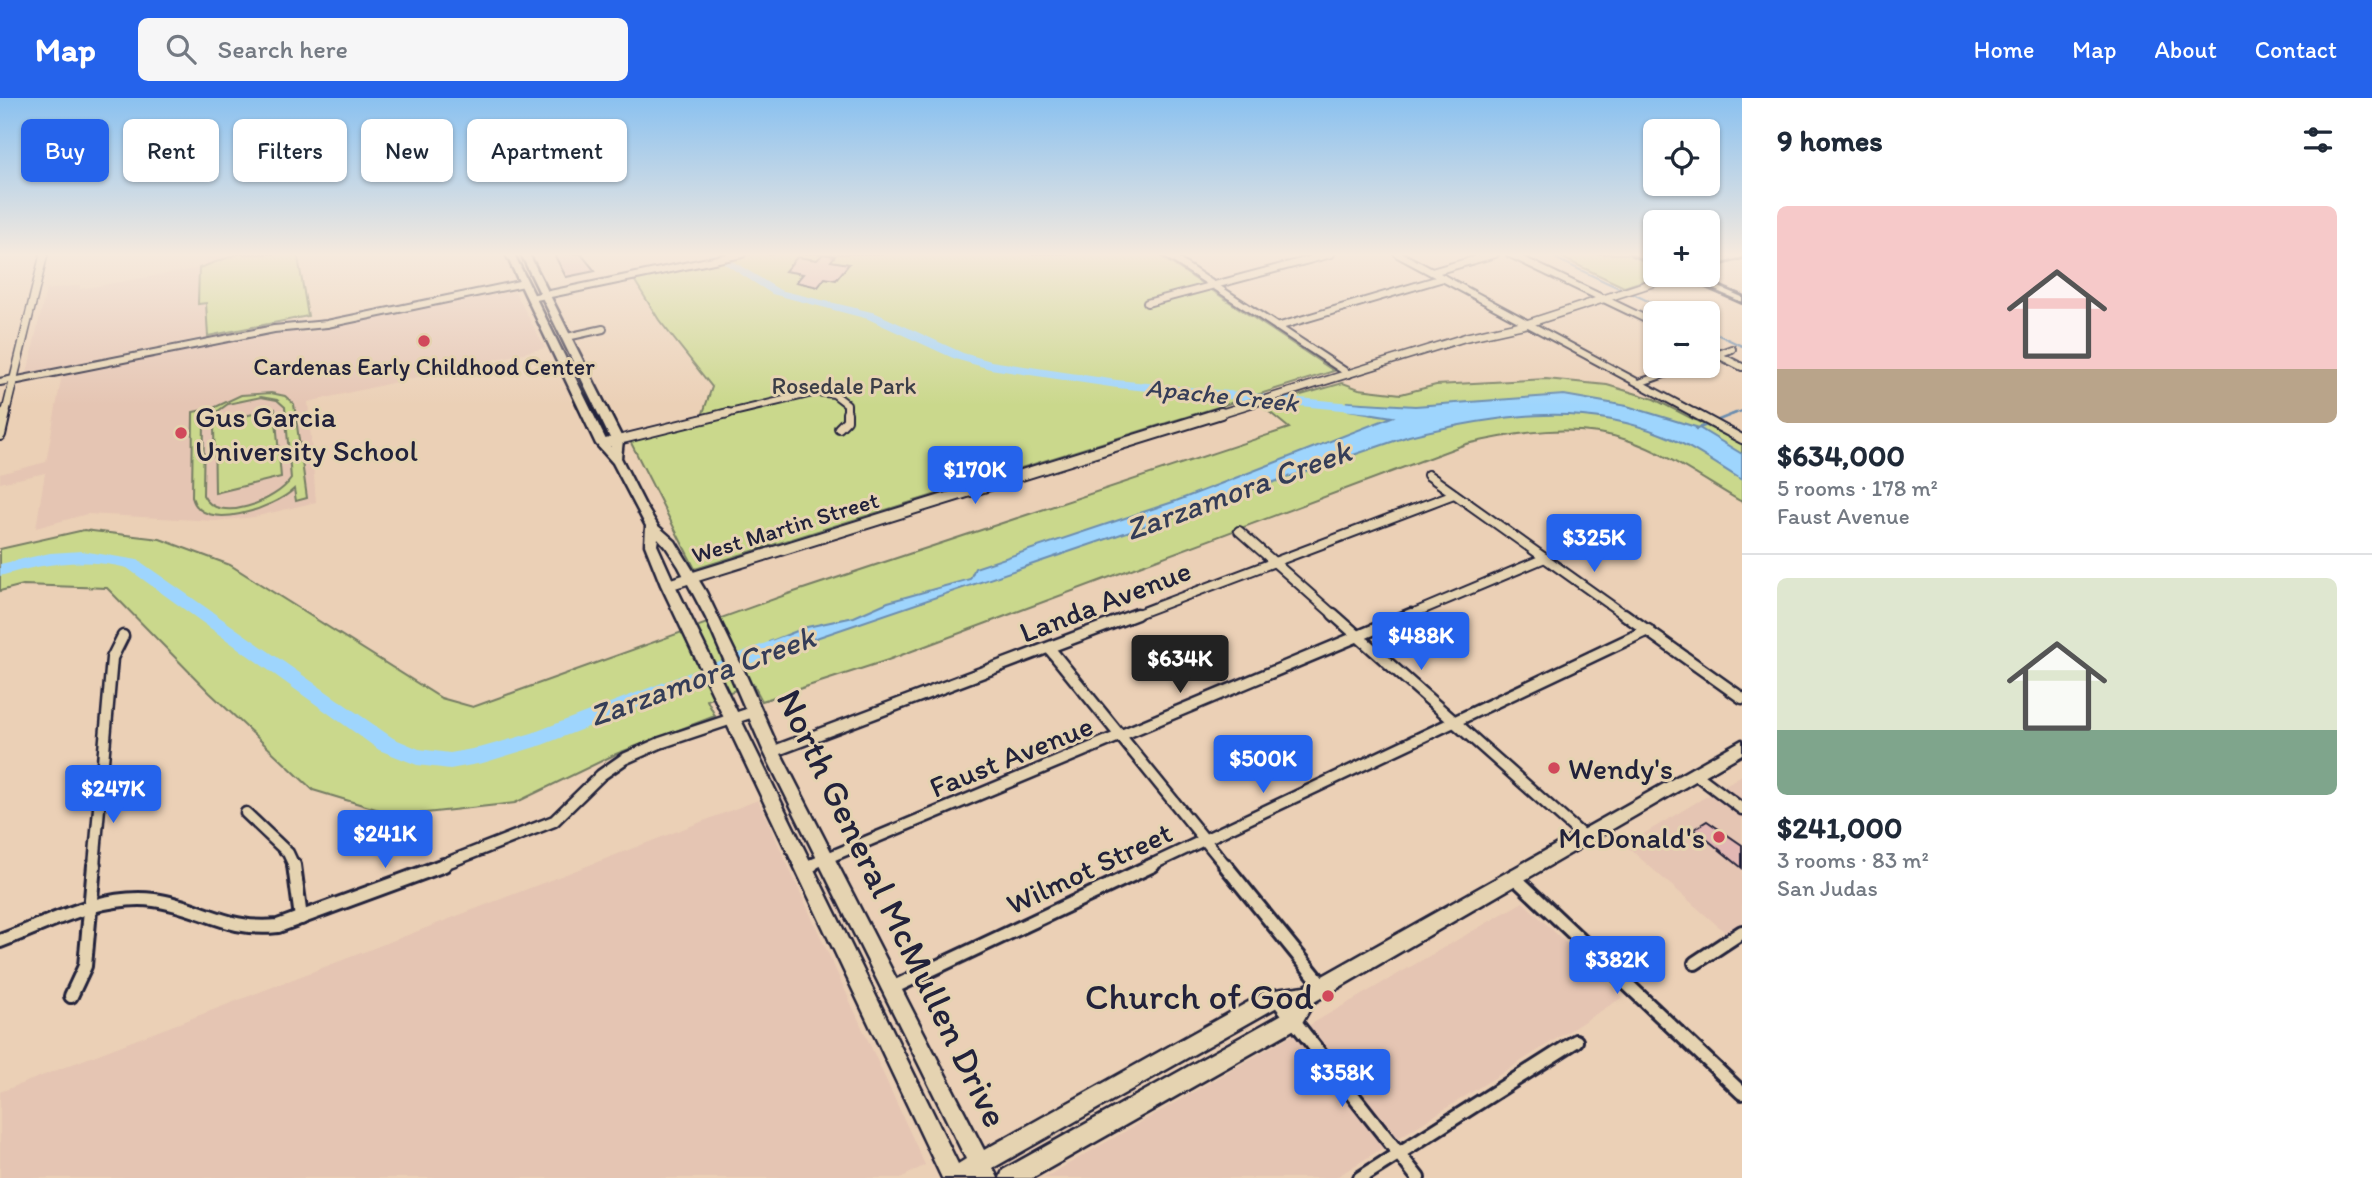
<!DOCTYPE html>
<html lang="en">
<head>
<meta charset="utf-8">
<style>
	body { margin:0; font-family:Itim,sans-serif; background:#f6f6f7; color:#1f2937; height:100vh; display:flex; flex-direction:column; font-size:26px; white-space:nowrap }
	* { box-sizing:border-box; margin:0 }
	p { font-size:23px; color:#747a83 }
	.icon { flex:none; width:38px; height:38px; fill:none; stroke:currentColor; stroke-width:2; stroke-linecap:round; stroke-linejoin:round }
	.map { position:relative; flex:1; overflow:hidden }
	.sheet { display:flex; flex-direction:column; background:#fff; width:630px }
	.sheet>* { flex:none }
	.top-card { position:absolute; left:21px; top:21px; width:665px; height:63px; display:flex; gap:14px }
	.fabs { position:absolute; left:1643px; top:21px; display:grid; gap:14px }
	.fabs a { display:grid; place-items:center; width:77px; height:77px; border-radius:10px; background:#fff; box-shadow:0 2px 5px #0004; font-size:35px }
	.price { position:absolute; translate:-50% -60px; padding:0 16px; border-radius:7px; background:#2563eb; color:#fff; font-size:23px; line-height:46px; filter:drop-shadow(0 2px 4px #0008) }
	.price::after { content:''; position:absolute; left:50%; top:42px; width:21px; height:16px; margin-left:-10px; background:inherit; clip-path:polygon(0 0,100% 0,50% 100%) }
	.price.on { background:#222; color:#fff }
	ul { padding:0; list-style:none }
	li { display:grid; align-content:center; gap:14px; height:371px; padding:0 35px }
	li+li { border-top:2px solid #e0e1e3 }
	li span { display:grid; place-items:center; height:217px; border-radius:10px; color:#555 }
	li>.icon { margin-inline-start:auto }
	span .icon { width:126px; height:126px; fill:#fffc; stroke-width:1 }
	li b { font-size:30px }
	h2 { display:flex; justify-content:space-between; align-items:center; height:84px; padding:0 35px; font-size:30px }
	.tag { padding:0 24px; border-radius:10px; background:#fff; box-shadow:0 2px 5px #0004; font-size:24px; line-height:63px }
	.tag.on { background:#2563eb; color:#fff }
	header { display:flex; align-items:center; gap:42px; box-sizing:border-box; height:98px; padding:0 35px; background:#2563eb; color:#fff }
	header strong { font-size:33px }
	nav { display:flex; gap:38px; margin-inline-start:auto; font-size:24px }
	.search { width:490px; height:63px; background:#f6f6f7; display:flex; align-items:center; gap:18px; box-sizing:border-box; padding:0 24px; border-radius:10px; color:#747a83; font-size:26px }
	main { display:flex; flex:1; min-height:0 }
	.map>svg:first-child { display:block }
	.built { fill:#e5c5b3 }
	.green { fill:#cad88c; stroke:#767d64; stroke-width:2; fill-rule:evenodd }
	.water { fill:#9ed5fd; stroke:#6c8daf; stroke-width:2 }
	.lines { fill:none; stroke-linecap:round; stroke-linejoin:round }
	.stream-far1 { stroke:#6c8daf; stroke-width:2 }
	.stream { stroke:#6c8daf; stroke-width:2.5 }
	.river { fill:#9ed5fd; fill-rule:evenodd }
	.building { fill:#e3b7b4; stroke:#22223b; stroke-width:2 }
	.minor-far3-casing { stroke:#22223b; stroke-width:10 }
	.minor-far2-casing { stroke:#22223b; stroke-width:12 }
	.minor-far1-casing { stroke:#22223b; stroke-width:15 }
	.minor-casing { stroke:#22223b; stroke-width:18 }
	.tertiary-far1-casing { stroke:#22223b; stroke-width:10 }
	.tertiary-casing { stroke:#22223b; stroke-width:14 }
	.secondary-casing { stroke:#22223b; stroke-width:6 }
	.primary-casing { stroke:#22223b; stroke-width:5 }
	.minor-far3 { stroke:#e5d3b1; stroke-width:6 }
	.minor-far2 { stroke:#e5d3b1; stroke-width:8 }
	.minor-far1 { stroke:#e5d3b1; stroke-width:10 }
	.minor { stroke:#e5d3b1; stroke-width:12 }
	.tertiary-far1 { stroke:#e5d3b1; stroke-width:7 }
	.tertiary { stroke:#e5d3b1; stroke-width:10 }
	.secondary { fill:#e5d3b1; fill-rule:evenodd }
	.primary { fill:#e5d3b1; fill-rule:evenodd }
	.poi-dot { fill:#d1495b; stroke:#e5d3b1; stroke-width:2.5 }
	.labels { text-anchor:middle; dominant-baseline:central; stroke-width:6; stroke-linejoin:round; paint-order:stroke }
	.far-poi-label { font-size:24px; fill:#22223b; stroke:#e5d3b1 }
	.far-park-label { font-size:24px; fill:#3b3d47; stroke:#e5d3b1 }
	.far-street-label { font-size:24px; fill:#22223b; stroke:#e5d3b1 }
	.far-water-label { font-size:26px; font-style:italic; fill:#353d58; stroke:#e5d3b1 }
	.poi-label { font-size:30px; fill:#22223b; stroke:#e5d3b1; text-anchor:start }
	.street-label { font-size:30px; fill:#22223b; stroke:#e5d3b1 }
	.water-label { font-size:32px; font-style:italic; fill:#353d58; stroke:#e5d3b1 }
	.near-street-label { font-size:37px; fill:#22223b; stroke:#e5d3b1 }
	.near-poi-label { font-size:37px; fill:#22223b; stroke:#e5d3b1; text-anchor:end }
</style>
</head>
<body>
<header>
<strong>Map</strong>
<div class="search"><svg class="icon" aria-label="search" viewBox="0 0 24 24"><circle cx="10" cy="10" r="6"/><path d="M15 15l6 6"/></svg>Search here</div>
<nav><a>Home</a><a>Map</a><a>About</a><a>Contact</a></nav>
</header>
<main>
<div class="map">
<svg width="1742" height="1080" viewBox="0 0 1742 1080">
	<rect width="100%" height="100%" fill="#ebd0b6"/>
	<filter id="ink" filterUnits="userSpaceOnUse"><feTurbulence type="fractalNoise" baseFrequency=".0143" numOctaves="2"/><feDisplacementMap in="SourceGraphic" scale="14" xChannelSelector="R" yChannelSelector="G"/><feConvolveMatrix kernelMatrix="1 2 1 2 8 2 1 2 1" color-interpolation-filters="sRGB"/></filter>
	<g filter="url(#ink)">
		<g class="built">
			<path d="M206 156H318L298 160 308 218 27 275 46 192 80 187V191L205 169Z"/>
			<path d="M514 192 545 250 308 304 316 404 254 419 215 423 87 416 36 430 45 375 0 385V376L46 364 62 276 246 239V242L291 233 306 235Z"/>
			<path d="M1742 677V825L1726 835 1625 747Z"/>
			<path d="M758 702 925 1067 901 1080H0V994Z"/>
			<path d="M1523 804 1623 899 1335 1080H1044Z"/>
		</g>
		<g class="green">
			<path d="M238 156H289L298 159 308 218 208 238 206 205 198 206 199 170Z"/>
			<path d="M751 156H1157L1334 273 695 471 627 337 702 318 712 289 659 222 633 180Z"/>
			<path d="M1554 156H1655L1656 177H1661L1624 189Z"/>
			<path d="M1546 281 1607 287 1654 301 1742 346V404C1705 383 1667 355 1627 342 1575 325 1518 334 1466 346L888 562 762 603 753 586 707 602 715 618 616 656 515 705 399 718 313 692 210 595 107 490 23 487 0 493V451L84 432 160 441 230 467 441 600 473 609 788 496 1289 330 1262 308 1343 285 1359 291 1401 296 1436 287Z"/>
			<path d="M271 295 285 298 294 306 307 400 296 403 294 391C276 409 202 437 192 399L193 314 203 312V315L241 297ZM261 299 277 302 285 309 291 381C277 402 218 428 203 397L204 323 228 306Z"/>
			<path d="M275 311 281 379 215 395 214 325Z"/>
		</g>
		<path class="water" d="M1564 297 1627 308 1699 330 1742 356V382C1716 366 1691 348 1663 337 1579 303 1494 318 1409 338L772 555 769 551V544L807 529 854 519 888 504 970 481 975 470 1176 403 1392 319 1349 312 1347 304 1415 308Z"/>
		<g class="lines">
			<g class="stream-far1">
				<path d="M1546 156 1623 192"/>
				<path d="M1629 194 1673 215"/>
				<path d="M1708 232 1742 248"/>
				<path d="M1731 317 1742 313"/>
			</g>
			<g class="stream">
				<path d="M1716 323 1736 315"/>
				<path d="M1696 331 1710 326"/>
			</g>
			<g class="river">
				<path d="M709 156H721L780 192 876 215 963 255 991 263 1117 282 1371 307 1378 311 1371 315 1117 290 990 271 955 261 868 221 772 196Z"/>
				<path d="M82 453 138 462 393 640 419 651 450 655 483 649 532 635 784 538H796L799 543 796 548 542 647 483 665 450 671 417 667 379 652 127 470C83 459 42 466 0 478V466L50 455Z"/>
			</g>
		</g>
		<g class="building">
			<path d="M554 156H581L595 173 566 179Z"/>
			<path d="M823 156 835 158 831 163 849 166 836 182 825 180 818 189 796 184 803 176 785 173 797 159 817 162Z"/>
			<path d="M1707 723 1742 747V770L1694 731Z"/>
		</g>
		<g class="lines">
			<defs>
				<g id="minor-far3">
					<path d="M1166 156 1349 276"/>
					<path d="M1398 156 1698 317"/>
					<path d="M1510 156 1656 226"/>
					<path d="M1432 174 1495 156"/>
					<path d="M531 200 742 156"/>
					<path d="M1147 205 1331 156"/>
					<path d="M1277 229 1443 180"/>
					<path d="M567 239 603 231"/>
					<path d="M1708 252 1742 269"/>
					<path d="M1708 260 1732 251"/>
					<path d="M13 283 274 231 327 226 524 185"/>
					<path d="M0 284 14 281"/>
					<path d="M1639 285 1687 268"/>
					<path d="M721 317 817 294 834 296 847 306V317"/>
				</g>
				<g id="minor-far2">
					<path d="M1694 315 1742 341"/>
					<path d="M839 330 847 322V315"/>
					<path d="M602 346 728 315"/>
					<path d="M1428 377 1626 518"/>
					<path d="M1239 433 1335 518"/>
					<path d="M1132 518 1454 396"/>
					<path d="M1407 518 1545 460"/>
				</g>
				<g id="minor-far1">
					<path d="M1333 516 1583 738"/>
					<path d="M1624 516 1742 600"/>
					<path d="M1049 550 1226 768"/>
					<path d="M772 654 1137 516"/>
					<path d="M1694 675 1742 711"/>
					<path d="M246 715 288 755 294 768"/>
					<path d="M94 768 112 560 123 538"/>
					<path d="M439 768 554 723 601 677 624 661 660 645 753 614"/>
					<path d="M808 768 1411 516"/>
					<path d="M1149 768 1648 532"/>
				</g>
				<g id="minor">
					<path d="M294 767 301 820"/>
					<path d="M1225 767 1323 888"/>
					<path d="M804 770 812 767"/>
					<path d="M1513 778 1742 995"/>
					<path d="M0 843C47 826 102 795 154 802 200 808 227 834 278 828L444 767"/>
					<path d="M1695 865 1742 834"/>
					<path d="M892 890 1153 767"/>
					<path d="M71 898 85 868 94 767"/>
					<path d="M1276 900 1418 1080"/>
					<path d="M1360 1080 1576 943"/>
				</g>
				<g id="tertiary-far1">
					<path d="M5 317 44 156"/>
					<path d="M1215 317 1467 239 1526 226 1677 177"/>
				</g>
				<g id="tertiary">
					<path d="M0 337 5 315"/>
					<path d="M668 487 1221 315"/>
				</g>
				<g id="secondary">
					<path d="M1633 156H1642L1656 161V166Z"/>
					<path d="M1736 156H1742V159L1708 169V164Z"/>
					<path d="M1681 177H1691L1742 199V204Z"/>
				</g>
				<path id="primary" d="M506 156H514L607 344 611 349V342L521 156H529L623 342 621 360 645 407 658 428 675 443 706 494 745 575 780 654 984 1052 1268 893 1305 888 1742 642V656L1314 904 1300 928 1032 1080H1000L1003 1072 1286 914 1290 908 1277 909 993 1070 998 1080H942L661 487 645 447 646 428 613 365 596 346ZM658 440 666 449 679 469 706 520 764 654 966 1061 958 1066 675 487 657 447Z"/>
			</defs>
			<use href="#minor-far3" class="minor-far3-casing"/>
			<use href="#minor-far2" class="minor-far2-casing"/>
			<use href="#minor-far1" class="minor-far1-casing"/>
			<use href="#minor" class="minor-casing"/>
			<use href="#tertiary-far1" class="tertiary-far1-casing"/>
			<use href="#tertiary" class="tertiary-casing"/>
			<use href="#secondary" class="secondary-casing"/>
			<use href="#primary" class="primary-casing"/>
			<use href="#minor-far3" class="minor-far3"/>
			<use href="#minor-far2" class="minor-far2"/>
			<use href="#minor-far1" class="minor-far1"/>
			<use href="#minor" class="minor"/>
			<use href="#tertiary-far1" class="tertiary-far1"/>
			<use href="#tertiary" class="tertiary"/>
			<use href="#secondary" class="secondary"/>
			<use href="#primary" class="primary"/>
		</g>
	</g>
	<linearGradient id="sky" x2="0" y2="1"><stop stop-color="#8ac1f0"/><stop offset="0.51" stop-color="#f6eade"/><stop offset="1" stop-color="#f6eade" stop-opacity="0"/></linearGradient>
	<rect width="1742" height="307" fill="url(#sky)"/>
	<g class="poi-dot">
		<circle cx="424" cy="243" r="7"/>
		<circle cx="181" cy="335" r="7"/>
		<circle cx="1554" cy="670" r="7"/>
		<circle cx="1719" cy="739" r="7"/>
		<circle cx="1328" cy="898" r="7"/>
	</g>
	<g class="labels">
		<g class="far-poi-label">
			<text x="424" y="268">Cardenas Early Childhood Center</text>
		</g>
		<g class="far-park-label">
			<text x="844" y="287">Rosedale Park</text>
		</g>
		<g class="far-street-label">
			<text transform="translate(785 429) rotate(-17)">West Martin Street</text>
		</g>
		<g class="far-water-label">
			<text transform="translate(1222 297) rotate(6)">Apache Creek</text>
		</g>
		<g class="poi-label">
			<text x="195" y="318">Gus Garcia<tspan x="195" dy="34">University School</tspan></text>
			<text x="1568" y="670">Wendy's</text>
			<text x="1705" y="739" text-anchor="end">McDonald's</text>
		</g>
		<g class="street-label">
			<text transform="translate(1105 503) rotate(-21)">Landa Avenue</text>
			<text transform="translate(1011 658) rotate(-22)">Faust Avenue</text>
			<text transform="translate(1089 770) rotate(-25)">Wilmot Street</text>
		</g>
		<g class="water-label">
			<text transform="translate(1238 392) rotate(-20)">Zarzamora Creek</text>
			<text transform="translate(702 578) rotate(-20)">Zarzamora Creek</text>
		</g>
		<g class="near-street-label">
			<text transform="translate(893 810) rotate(64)">North General McMullen Drive</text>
		</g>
		<g class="near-poi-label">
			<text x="1314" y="898">Church of God</text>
		</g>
	</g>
</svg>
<div class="fabs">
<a><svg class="icon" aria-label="locate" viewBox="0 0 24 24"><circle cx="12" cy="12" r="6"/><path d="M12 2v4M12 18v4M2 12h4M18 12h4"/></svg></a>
<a>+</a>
<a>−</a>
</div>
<b class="price" style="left:975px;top:408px">$170K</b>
<b class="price" style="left:1594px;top:476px">$325K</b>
<b class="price" style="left:1421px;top:574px">$488K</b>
<b class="price on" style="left:1180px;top:597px">$634K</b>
<b class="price" style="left:1263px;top:697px">$500K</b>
<b class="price" style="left:113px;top:727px">$247K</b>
<b class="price" style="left:385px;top:772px">$241K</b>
<b class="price" style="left:1617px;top:898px">$382K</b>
<b class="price" style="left:1342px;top:1011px">$358K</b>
<div class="top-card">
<a class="tag on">Buy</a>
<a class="tag">Rent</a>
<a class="tag">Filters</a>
<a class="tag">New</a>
<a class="tag">Apartment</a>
</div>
</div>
<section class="sheet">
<h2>9 homes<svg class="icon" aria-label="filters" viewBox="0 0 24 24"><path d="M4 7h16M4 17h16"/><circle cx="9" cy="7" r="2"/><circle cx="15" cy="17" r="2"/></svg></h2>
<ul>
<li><span style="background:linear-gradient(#f6c9c9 75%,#b9a48a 0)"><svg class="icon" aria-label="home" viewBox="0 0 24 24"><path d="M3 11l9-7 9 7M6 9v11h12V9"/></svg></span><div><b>$634,000</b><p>5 rooms · 178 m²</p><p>Faust Avenue</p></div></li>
<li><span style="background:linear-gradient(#dfe7d0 70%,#7fa58c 0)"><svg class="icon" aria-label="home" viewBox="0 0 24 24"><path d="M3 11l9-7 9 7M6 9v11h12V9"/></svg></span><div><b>$241,000</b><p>3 rooms · 83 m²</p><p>San Judas</p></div></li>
</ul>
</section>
</main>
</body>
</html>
